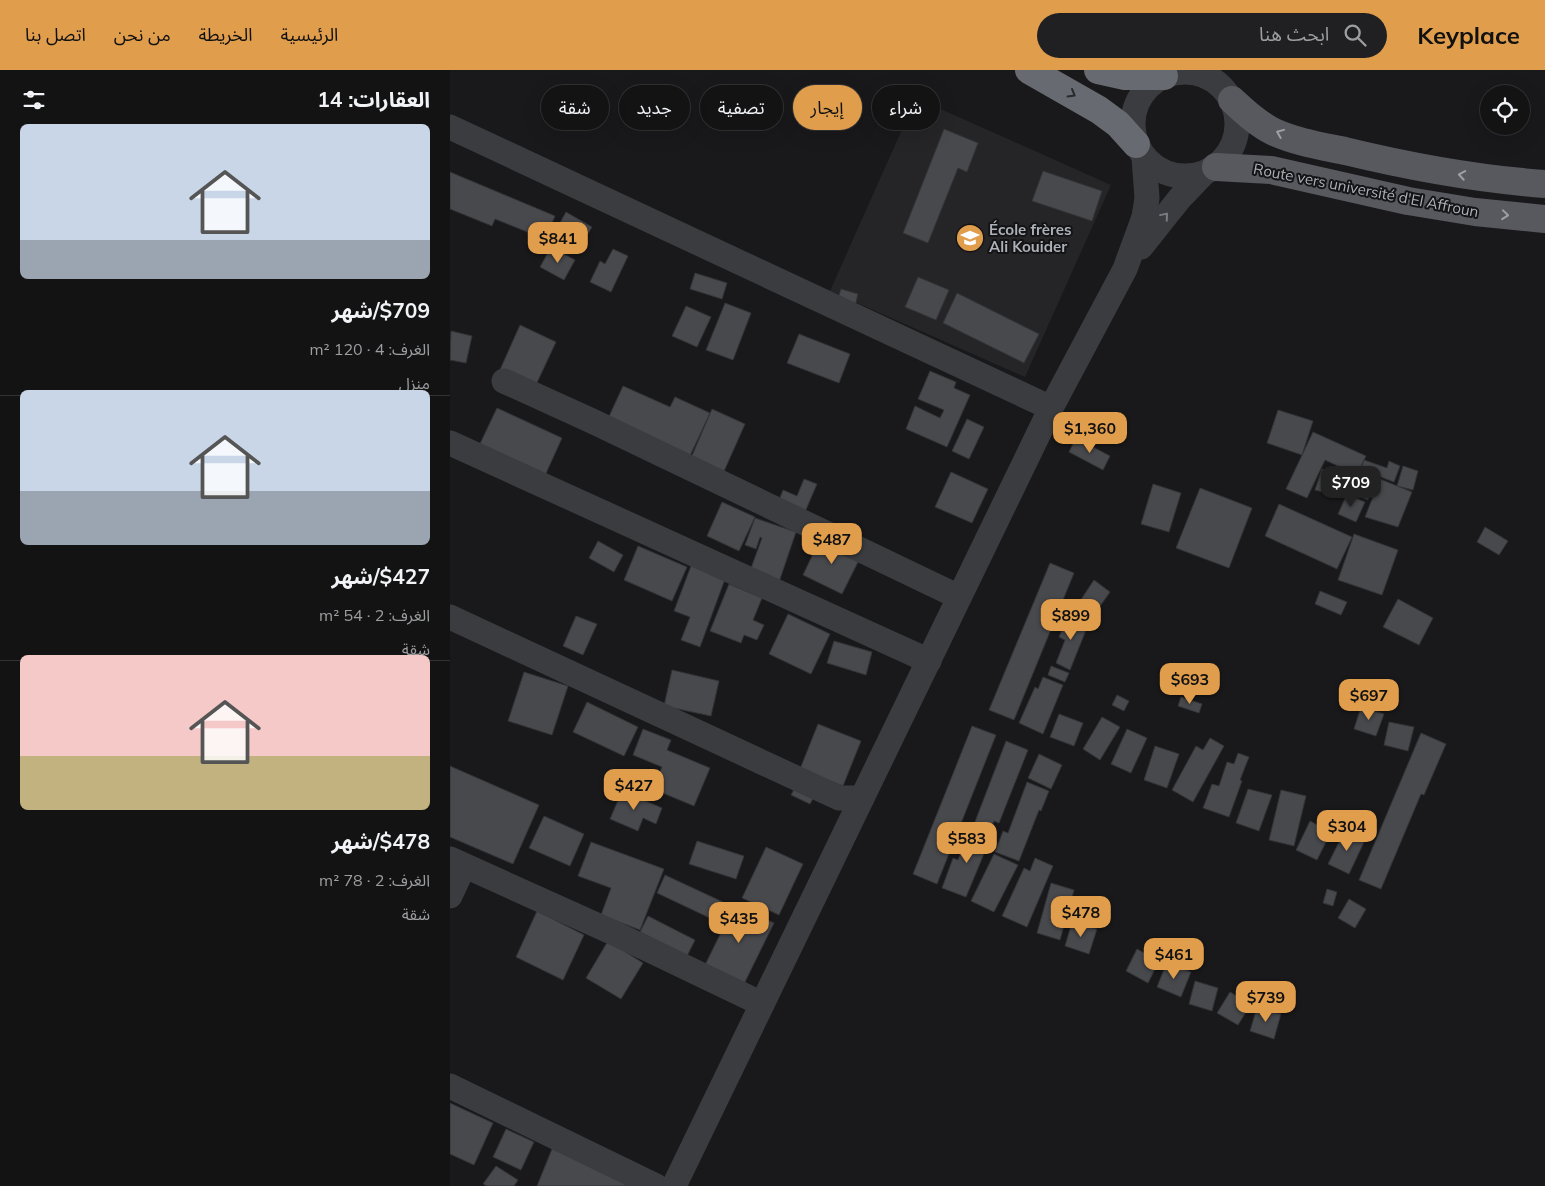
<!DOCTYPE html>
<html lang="ar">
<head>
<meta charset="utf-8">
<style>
	body { margin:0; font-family:Mulish,"Noto Sans Arabic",sans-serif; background:#202022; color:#f1f3f6; direction:rtl; height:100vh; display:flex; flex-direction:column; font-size:19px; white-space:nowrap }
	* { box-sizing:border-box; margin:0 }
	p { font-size:16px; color:#9d9ea0 }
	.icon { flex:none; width:28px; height:28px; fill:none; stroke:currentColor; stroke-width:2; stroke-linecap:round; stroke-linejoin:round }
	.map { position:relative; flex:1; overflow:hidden; direction:ltr }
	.side { display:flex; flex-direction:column; background:#131314; width:450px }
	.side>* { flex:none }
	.top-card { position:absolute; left:15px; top:15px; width:475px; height:45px; direction:rtl; display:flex; gap:10px }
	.controls { position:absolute; left:1030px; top:15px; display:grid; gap:10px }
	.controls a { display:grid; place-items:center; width:50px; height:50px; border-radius:50%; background:#131314; box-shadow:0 5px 20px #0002,0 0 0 1px #323234; font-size:25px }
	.price { position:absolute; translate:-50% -42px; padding:0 11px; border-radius:10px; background:#e09d4c; color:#111; font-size:16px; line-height:32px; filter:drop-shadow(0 1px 2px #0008) }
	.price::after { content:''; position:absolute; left:50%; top:30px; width:15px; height:11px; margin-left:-8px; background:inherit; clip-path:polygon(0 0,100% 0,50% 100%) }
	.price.active { background:#222; color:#fff }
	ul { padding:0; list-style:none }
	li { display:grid; align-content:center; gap:10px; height:265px; padding:0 20px }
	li+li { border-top:1px solid #323234 }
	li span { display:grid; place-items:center; height:155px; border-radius:8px; color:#555 }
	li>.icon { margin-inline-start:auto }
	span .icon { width:90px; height:90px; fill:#fffc; stroke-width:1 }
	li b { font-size:21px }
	h2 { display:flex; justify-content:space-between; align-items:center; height:60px; padding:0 20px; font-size:21px }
	.chip { padding:0 18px; border-radius:22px; background:#131314; box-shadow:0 5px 20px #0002,0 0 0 1px #323234; font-size:18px; line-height:45px }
	.chip.active { background:#e09d4c; color:#111 }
	header { display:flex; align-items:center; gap:30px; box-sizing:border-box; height:70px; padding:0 25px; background:#e09d4c; color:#111 }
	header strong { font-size:24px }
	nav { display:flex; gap:28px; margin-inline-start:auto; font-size:18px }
	.search { width:350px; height:45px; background:#202022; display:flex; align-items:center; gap:12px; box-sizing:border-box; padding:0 18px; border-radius:28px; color:#9d9ea0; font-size:19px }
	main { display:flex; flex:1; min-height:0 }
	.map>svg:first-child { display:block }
	.built { fill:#252528 }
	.building { fill:#48494d; stroke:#333437 }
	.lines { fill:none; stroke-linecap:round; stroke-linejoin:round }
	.minor { stroke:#3a3c3f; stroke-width:25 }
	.major { stroke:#57595e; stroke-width:28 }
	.highway { stroke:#676a70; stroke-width:28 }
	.oneway { stroke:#292a2c }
	.oneway2 { stroke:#9ca0a7 }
	.oneway3 { stroke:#797d82 }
	.labels { text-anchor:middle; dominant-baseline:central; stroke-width:4; stroke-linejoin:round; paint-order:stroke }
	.street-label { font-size:15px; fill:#adb2b9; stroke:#141416 }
	.poi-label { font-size:15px; font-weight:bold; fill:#adb2b9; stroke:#141416; text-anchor:start }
</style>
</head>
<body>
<header>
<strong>Keyplace</strong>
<div class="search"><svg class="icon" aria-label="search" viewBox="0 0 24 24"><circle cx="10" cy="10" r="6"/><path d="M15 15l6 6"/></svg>ابحث هنا</div>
<nav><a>الرئيسية</a><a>الخريطة</a><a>من نحن</a><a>اتصل بنا</a></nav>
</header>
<main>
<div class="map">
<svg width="1095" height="1116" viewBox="0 0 1095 1116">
	<rect width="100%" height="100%" fill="#19191b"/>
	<path class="built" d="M466 28 661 115 575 307 380 221Z"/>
	<g class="building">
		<path d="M494 59 528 73 517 102 508 98 478 173 453 163Z"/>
		<path d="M593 101 652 121 642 151 582 131Z"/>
		<path d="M0 102 105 146 95 169 45 149 42 156 0 139Z"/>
		<path d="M116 142 142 157 127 182 102 167Z"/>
		<path d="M101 177 125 190 114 210 90 197Z"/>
		<path d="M163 179 178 186 161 222 140 212 150 191 155 194Z"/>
		<path d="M245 203 277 213 272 229 240 219Z"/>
		<path d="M468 207 499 220 486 250 455 237Z"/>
		<path d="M391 219 408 224 405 236 387 231Z"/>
		<path d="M507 223 589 264 574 293 493 253Z"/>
		<path d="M275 233 301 243 283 290 256 280Z"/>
		<path d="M236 236 261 247 247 277 222 266Z"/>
		<path d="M70 255 106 272 84 319 49 302Z"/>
		<path d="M1 261 22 266 16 293 0 290Z"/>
		<path d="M349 264 400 284 389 313 337 293Z"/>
		<path d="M480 301 506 312 504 318 520 325 497 377 456 359 465 336 490 348 494 340 468 329Z"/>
		<path d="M173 316 220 337 225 327 260 343 238 390 156 353Z"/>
		<path d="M47 338 112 368 93 410 27 380Z"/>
		<path d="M262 339 295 354 271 408 238 395Z"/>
		<path d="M828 340 863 351 852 385 817 373Z"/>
		<path d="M517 349 534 357 519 389 502 381Z"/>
		<path d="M863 362 916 386 907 405 875 390 857 428 836 419Z"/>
		<path d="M626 368 660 386 653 400 619 382Z"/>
		<path d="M914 390 937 398 939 391 950 396 944 412 928 406 918 430 902 424Z"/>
		<path d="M953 396 968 401 963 420 947 416Z"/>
		<path d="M872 399 884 403 877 423 865 420Z"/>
		<path d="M501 402 538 419 522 453 485 437Z"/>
		<path d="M354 409 367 414 352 449 326 438 333 420 347 426Z"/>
		<path d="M930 409 962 422 948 457 915 447Z"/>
		<path d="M703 414 731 423 719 462 691 454Z"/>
		<path d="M750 418 802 438 779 498 726 478Z"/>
		<path d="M897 424 915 432 906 452 888 444Z"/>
		<path d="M272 432 305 447 289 481 257 466Z"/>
		<path d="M829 434 902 467 887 499 815 466Z"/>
		<path d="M305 448 346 462 329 512 300 501 312 468 310 467 306 479 295 475Z"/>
		<path d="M1035 457 1058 471 1049 485 1027 472Z"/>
		<path d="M904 464 948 480 932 525 888 510Z"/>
		<path d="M371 467 411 486 392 524 353 505Z"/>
		<path d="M148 471 173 485 164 502 139 488Z"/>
		<path d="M188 476 237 497 222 531 174 510Z"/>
		<path d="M600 493 624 503 564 650 539 640Z"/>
		<path d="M241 496 275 509 250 577 231 570 240 547 224 541Z"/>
		<path d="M644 510 660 522 646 542 630 531Z"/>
		<path d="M279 514 312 528 303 550 314 555 307 570 294 565 291 573 260 561Z"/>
		<path d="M870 521 897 532 891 545 865 534Z"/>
		<path d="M948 529 983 548 969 575 933 557Z"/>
		<path d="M338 544 380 564 361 604 319 584Z"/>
		<path d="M126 546 147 554 133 585 113 576Z"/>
		<path d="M618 546 638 555 620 600 606 593 615 570 609 567Z"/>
		<path d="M384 571 422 582 416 605 377 593Z"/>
		<path d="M601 596 619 603 615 612 598 605Z"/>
		<path d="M222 600 269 611 261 646 214 636Z"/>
		<path d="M74 602 118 616 102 665 58 651Z"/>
		<path d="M593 607 613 615 593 664 569 653 585 617 588 619Z"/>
		<path d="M667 625 679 631 674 641 662 635Z"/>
		<path d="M731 627 752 634 749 643 728 636Z"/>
		<path d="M137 632 188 657 174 686 123 662Z"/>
		<path d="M911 637 934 644 926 666 904 659Z"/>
		<path d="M609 644 633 653 624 676 600 667Z"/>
		<path d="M652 647 670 657 650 690 633 679Z"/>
		<path d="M939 652 964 657 958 681 934 675Z"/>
		<path d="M368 654 411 671 393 716 350 699Z"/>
		<path d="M522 656 546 665 487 814 463 804Z"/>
		<path d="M193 659 221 670 217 680 260 698 244 736 203 719 212 697 183 685Z"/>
		<path d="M677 659 697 668 681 703 661 694Z"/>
		<path d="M971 663 996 674 974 725 971 724 931 819 909 810Z"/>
		<path d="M760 668 774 676 743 732 722 720 746 676 753 680Z"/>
		<path d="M556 671 578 680 549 753 544 751 539 763 523 757Z"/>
		<path d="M705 676 729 684 717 718 694 710Z"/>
		<path d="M788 683 799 687 790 710 792 711 779 747 753 738 762 714 769 716 777 692 784 694Z"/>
		<path d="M589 684 612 695 601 719 578 708Z"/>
		<path d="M0 696 89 735 63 794 0 767Z"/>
		<path d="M577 712 599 721 591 741 589 740 569 791 545 782 553 761 558 763Z"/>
		<path d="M347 714 366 723 360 734 341 725Z"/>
		<path d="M798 719 822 725 809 761 786 753Z"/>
		<path d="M831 720 856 726 844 776 819 770Z"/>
		<path d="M172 721 212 738 206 754 193 748 188 761 160 749Z"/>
		<path d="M94 746 134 764 120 796 79 778Z"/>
		<path d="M860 751 881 762 867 790 846 780Z"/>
		<path d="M519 759 541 767 516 827 492 818 503 788 508 790Z"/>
		<path d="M895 760 915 770 899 804 878 794Z"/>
		<path d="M247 771 294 786 286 809 239 794Z"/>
		<path d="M141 772 214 799 190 860 151 845 161 818 128 806Z"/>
		<path d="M316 777 353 794 329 845 292 828Z"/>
		<path d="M544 784 568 795 544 842 521 831Z"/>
		<path d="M585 788 603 796 577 857 552 846 574 798 580 801Z"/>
		<path d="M215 805 273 832 264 850 207 823Z"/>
		<path d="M601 813 624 820 610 870 587 863Z"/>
		<path d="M877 819 887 822 883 836 873 833Z"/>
		<path d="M899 829 916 839 905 858 888 848Z"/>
		<path d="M285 834 324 853 294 914 255 895Z"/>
		<path d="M87 841 134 865 113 910 66 887Z"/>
		<path d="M198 846 245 870 237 886 190 862Z"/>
		<path d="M622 852 647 859 639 884 615 876Z"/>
		<path d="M158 871 193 893 171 929 136 908Z"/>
		<path d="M687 879 709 891 698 913 676 901Z"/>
		<path d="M717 892 741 902 731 927 707 917Z"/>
		<path d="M745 911 768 918 762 941 739 934Z"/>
		<path d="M780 922 801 934 788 955 767 943Z"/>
		<path d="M807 937 831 944 824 969 800 961Z"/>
		<path d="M0 1033 43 1053 24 1095 0 1084Z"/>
		<path d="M56 1059 84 1072 71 1100 43 1087Z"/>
		<path d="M102 1079 194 1116H87Z"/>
		<path d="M46 1096 68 1110 64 1116H37L33 1114Z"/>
	</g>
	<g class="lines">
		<g class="minor">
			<circle cx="735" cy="54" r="52"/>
			<path d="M0 57 601 338"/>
			<path d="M691 177 730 128 753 104"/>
			<path d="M54 311 142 351 509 527"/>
			<path d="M0 373 479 591"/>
			<path d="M0 547 389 728H412"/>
			<path d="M0 789 164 863 312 934"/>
			<path d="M0 826 14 796"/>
			<path d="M0 1016 206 1116"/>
			<path d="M224 1116 601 338 675 199 694 147 697 128 694 88"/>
		</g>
		<g class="major">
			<path d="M782 30C795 42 808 54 824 62 846 72 871 76 895 81 961 97 1027 109 1095 114"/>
			<path d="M766 97 821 100 958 131 1025 142 1095 149"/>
		</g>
		<g class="highway">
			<path d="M579 0 649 40 668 54 686 74"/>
			<path d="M648 0 675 6H714"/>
		</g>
	</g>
	<defs><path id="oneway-chevron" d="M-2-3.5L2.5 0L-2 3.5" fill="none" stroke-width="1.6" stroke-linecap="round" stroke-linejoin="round" transform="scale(1.25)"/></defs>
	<use class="oneway" href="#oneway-chevron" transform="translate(622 24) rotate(30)"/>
	<g class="oneway2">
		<use href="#oneway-chevron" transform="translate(830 63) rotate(-158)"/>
		<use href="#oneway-chevron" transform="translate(1012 105) rotate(-170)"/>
		<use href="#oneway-chevron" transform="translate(1055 145) rotate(6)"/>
	</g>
	<use class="oneway3" href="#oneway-chevron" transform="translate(715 146) rotate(-50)"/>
	<defs>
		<symbol id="school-disc" viewBox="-11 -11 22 22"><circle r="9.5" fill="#e09d4c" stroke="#141416"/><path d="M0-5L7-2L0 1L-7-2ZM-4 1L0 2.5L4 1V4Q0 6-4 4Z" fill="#fff"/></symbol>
	</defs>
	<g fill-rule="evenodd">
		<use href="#school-disc" x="504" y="152" width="32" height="32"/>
	</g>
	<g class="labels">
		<g class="street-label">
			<text transform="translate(916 120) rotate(11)">Route vers université d'El Affroun</text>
		</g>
		<g class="poi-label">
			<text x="539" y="159">École frères<tspan x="539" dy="17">Ali Kouider</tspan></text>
		</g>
	</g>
</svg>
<div class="controls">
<a><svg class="icon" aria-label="locate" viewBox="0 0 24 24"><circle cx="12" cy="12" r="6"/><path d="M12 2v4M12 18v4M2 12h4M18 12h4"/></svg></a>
</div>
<b class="price" style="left:108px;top:194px">$841</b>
<b class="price" style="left:640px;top:384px">$1,360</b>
<b class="price active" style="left:901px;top:438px">$709</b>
<b class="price" style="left:382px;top:495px">$487</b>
<b class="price" style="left:621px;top:571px">$899</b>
<b class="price" style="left:740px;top:635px">$693</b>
<b class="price" style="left:919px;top:651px">$697</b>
<b class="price" style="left:184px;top:741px">$427</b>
<b class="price" style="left:897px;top:782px">$304</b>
<b class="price" style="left:517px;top:794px">$583</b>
<b class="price" style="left:631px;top:868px">$478</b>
<b class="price" style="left:289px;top:874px">$435</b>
<b class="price" style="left:724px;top:910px">$461</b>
<b class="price" style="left:816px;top:953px">$739</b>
<div class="top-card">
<a class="chip">شراء</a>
<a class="chip active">إيجار</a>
<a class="chip">تصفية</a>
<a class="chip">جديد</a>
<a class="chip">شقة</a>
</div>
</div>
<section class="side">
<h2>العقارات: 14<svg class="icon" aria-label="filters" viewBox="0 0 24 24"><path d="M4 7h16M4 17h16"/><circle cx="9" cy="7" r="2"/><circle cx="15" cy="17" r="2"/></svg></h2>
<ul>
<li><span style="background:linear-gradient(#c9d6e8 75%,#9aa5b1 0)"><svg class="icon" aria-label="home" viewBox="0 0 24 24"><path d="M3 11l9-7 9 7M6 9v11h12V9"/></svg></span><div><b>$709/شهر</b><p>الغرف: 4 · 120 m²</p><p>منزل</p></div></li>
<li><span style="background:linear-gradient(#c9d6e8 65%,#9aa5b1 0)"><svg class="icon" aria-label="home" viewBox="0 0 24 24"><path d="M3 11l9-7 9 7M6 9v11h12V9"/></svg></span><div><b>$427/شهر</b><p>الغرف: 2 · 54 m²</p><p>شقة</p></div></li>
<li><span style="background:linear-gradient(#f6c9c9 65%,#c2b280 0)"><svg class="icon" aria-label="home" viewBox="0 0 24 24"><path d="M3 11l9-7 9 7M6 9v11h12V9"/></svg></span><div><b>$478/شهر</b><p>الغرف: 2 · 78 m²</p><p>شقة</p></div></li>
</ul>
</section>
</main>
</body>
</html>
